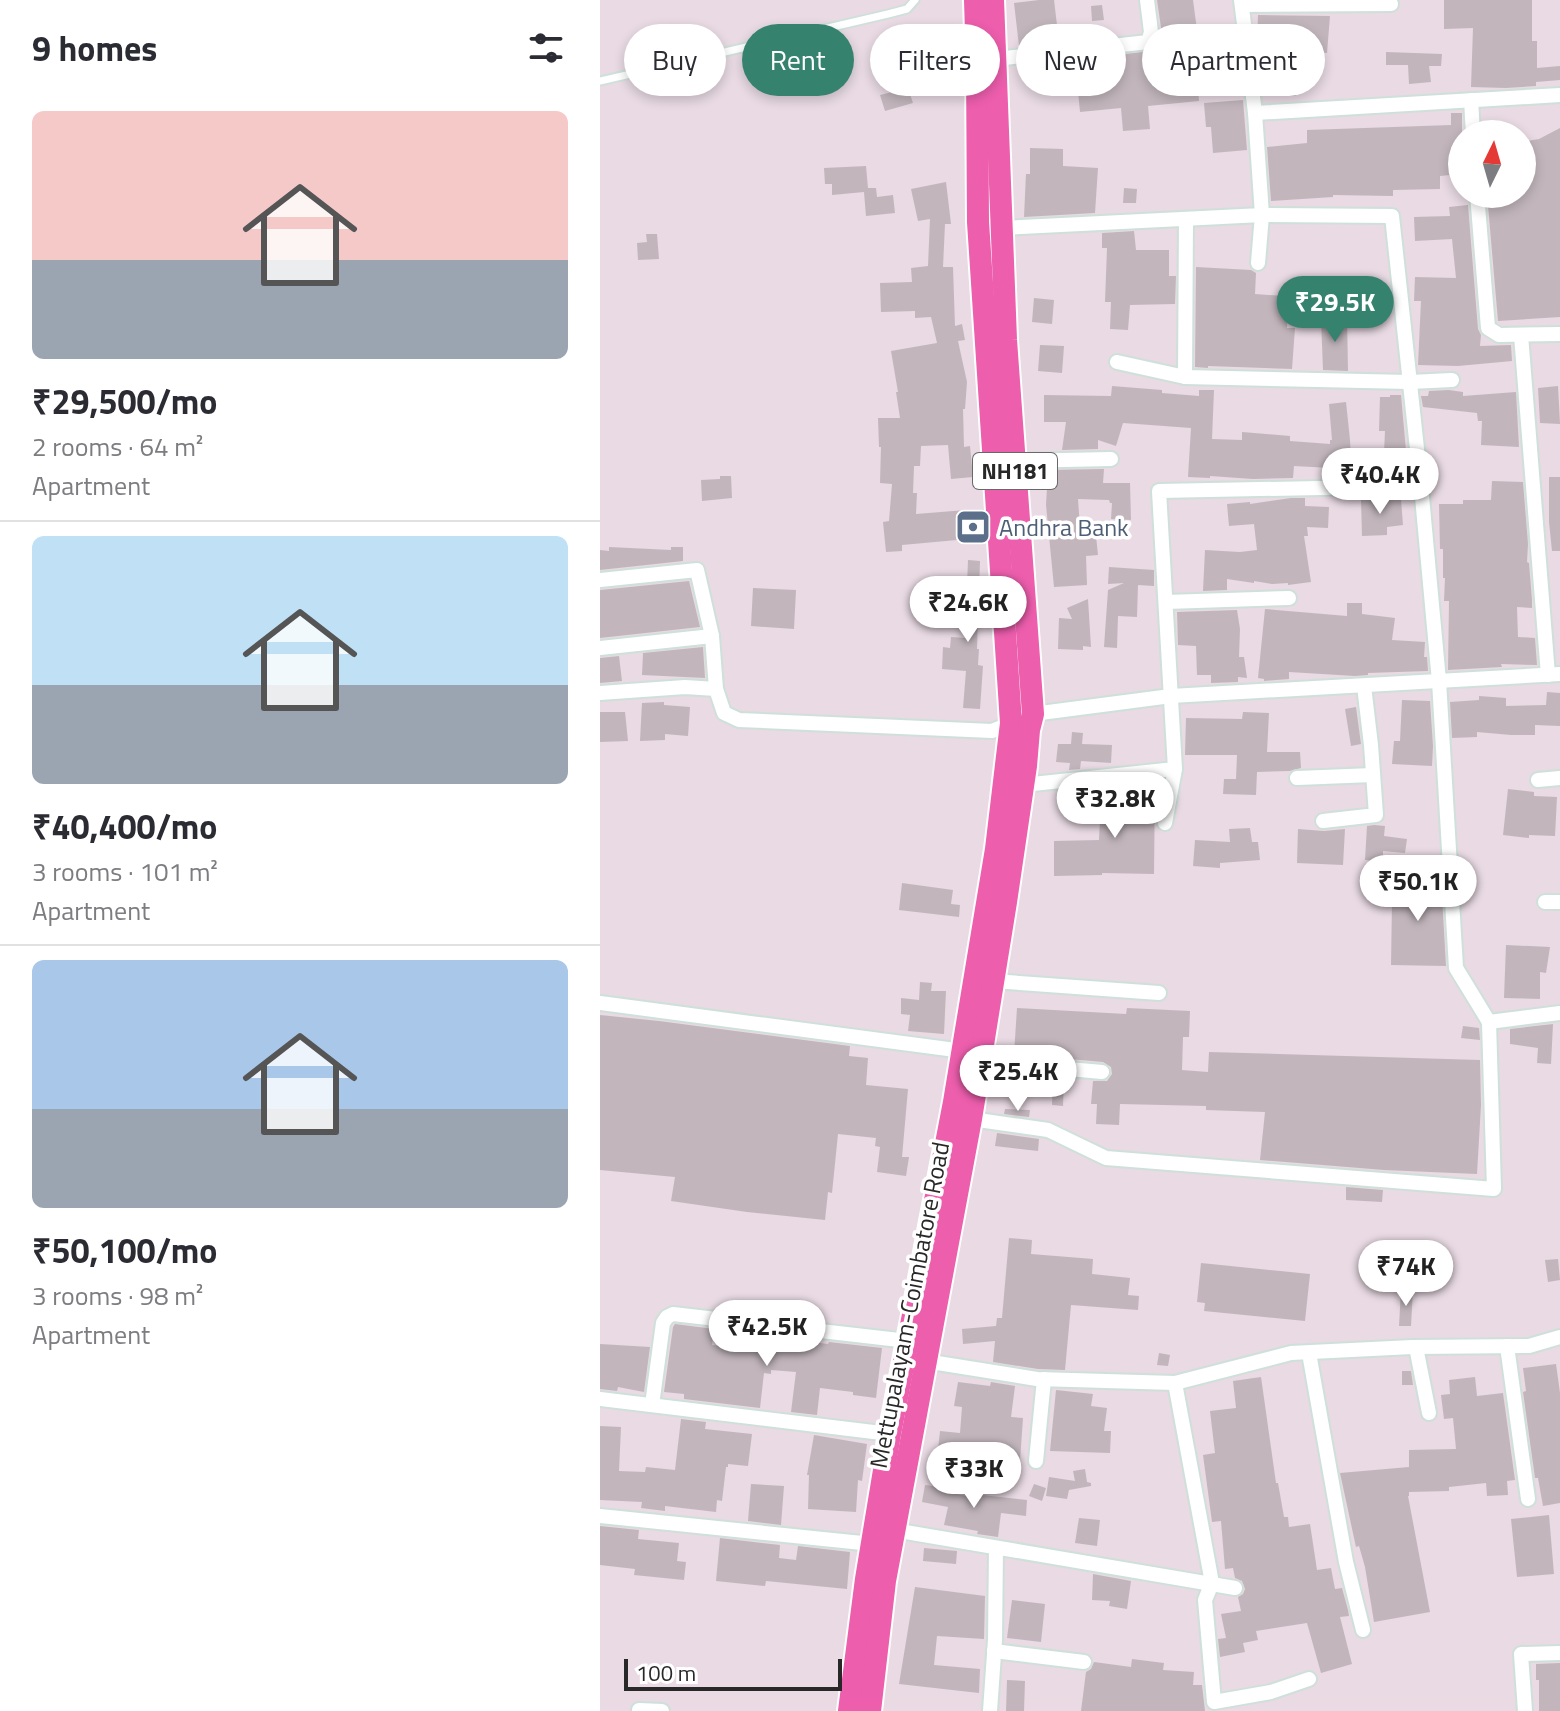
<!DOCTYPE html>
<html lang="en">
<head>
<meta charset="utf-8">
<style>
	body { margin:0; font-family:"Titillium Web",sans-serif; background:#f7f7f7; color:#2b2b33; height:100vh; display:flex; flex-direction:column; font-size:30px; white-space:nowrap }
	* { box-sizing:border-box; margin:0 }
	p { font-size:26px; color:#7c7c81 }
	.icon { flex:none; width:44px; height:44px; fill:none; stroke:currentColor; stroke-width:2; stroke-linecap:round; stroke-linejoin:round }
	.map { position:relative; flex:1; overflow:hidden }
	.drawer { display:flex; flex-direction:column; background:#fff; width:600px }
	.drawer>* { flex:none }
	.guide { position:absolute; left:24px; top:24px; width:760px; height:72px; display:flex; gap:16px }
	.needle { width:52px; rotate:5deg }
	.tools { position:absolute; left:848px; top:120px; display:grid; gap:16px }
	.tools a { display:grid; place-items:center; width:88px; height:88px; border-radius:50%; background:#fff; box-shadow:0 4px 12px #0003; font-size:40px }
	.scale { position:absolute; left:24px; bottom:20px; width:218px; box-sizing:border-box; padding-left:8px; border:4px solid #282828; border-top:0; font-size:22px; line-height:28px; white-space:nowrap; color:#282828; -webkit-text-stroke:6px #fff; paint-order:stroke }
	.price { position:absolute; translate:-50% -68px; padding:0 18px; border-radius:28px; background:#fff; color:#222; font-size:26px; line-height:52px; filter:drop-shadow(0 2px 4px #0008) }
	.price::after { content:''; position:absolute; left:50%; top:48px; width:24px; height:18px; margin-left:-12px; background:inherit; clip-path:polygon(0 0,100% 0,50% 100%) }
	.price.selected { background:#35836e; color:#fff }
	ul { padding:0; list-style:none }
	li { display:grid; align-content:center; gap:16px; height:424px; padding:0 32px }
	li+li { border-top:2px solid #e1e1e2 }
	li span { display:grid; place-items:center; height:248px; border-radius:12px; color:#555 }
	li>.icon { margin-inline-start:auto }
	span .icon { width:144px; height:144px; fill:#fffc; stroke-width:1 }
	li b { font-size:34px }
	h2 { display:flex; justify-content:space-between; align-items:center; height:96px; padding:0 32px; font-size:34px }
	.pill { padding:0 28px; border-radius:36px; background:#fff; box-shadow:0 4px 12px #0003; font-size:28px; line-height:72px }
	.pill.selected { background:#35836e; color:#fff }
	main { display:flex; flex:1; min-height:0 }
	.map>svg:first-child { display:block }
	.building { fill:#c2b6bc }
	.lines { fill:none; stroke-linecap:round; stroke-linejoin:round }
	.service-casing { stroke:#cfe0da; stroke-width:11 }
	.minor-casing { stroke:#cfe0da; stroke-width:18 }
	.trunk-casing { stroke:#fff; stroke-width:26 }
	.service { stroke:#fff; stroke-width:7 }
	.minor { stroke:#fff; stroke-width:14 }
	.trunk { stroke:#ed5ead; stroke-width:22 }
	.labels { text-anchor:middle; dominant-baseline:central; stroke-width:7; stroke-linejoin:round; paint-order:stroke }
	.shield { fill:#fff; stroke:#686868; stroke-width:2 }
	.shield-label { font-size:22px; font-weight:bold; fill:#282828 }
	.service-label { font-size:24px; fill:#4e5e75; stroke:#fff; text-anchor:start }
	.street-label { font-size:24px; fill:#282828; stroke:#fff }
</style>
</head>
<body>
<main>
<section class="drawer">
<h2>9 homes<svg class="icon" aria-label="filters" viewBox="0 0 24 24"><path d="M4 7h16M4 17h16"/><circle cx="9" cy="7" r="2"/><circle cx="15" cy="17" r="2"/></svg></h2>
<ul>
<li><span style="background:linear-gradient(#f6c9c9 60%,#9aa5b1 0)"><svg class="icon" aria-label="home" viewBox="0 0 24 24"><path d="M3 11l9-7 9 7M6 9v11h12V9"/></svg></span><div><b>₹29,500/mo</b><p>2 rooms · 64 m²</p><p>Apartment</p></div></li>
<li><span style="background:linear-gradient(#bfe0f5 60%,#9aa5b1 0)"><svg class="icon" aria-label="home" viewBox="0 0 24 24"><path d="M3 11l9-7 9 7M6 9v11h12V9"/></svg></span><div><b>₹40,400/mo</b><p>3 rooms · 101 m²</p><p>Apartment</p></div></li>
<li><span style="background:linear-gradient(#a9c7e8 60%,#9aa5b1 0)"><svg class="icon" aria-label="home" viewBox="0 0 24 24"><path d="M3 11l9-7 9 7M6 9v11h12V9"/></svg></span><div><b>₹50,100/mo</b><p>3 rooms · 98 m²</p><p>Apartment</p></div></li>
</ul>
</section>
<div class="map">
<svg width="960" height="1711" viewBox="0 0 960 1711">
	<rect width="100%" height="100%" fill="#e9dae3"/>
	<g class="building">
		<path d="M439 0H454L459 42 419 46 414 3Z"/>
		<path d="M557 0H593L599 45 591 46 592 74 597 73 599 101 548 106 550 129 523 131 521 108 480 112 475 60 551 51 554 78 580 75 579 47 564 48Z"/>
		<path d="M844 0H932V41H937V68L960 66V80L936 82V86L906 88 871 87 873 28 844 29Z"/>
		<path d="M502 5 504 20 492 21 491 6Z"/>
		<path d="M658 15 730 16 727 53 704 51V44L672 43 675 73 661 75 657 47Z"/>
		<path d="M786 52 842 54 841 66H829L831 82 809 84 808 65H786Z"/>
		<path d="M669 74 697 76 696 96 668 95Z"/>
		<path d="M308 88 313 103 285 111 280 95Z"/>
		<path d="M643 100 647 150 613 153 611 127H606L604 103Z"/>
		<path d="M851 113H862V170L849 171 850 175 840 176V189L793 190V196L733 195V197L671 201 667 147 707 143V130L851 125Z"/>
		<path d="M960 128V317L898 321 887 194H922V148L927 147V141L939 139Z"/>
		<path d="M430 148 463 149V166L498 168 495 213 424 217 426 174H430Z"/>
		<path d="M266 166 268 188H276L277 197 293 195 295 213 266 216 264 192 232 195V184H225L224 168Z"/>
		<path d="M346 182 351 224H345L343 267H353L355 326 362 324 365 340 358 341 367 382 365 409H363L364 447 370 446 373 477 351 479 348 445 321 446 320 466H314L313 493H317L316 514 366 510 368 539 302 545V551L286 552 283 522 289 521 292 484 280 483 281 447H279L278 418H300L296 392H298L291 351 337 343 331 317 315 318V311L281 312 280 283 312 282 311 268 328 266 330 219 318 221 311 189Z"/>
		<path d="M524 188 537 189 536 203H523Z"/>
		<path d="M868 205 878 329 881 335 880 346 911 345 912 361 858 366 818 365 821 301H814L815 277 856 278 852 239 815 241 814 217 850 216 849 207Z"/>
		<path d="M534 231 536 250H569V276H576L575 304 530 305 528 330 510 329 511 302H505L507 248H502V233Z"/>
		<path d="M46 234H57L59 259 38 260 37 243 47 242Z"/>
		<path d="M596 267 651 270 656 273 655 294 684 296 683 310H688L687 328H695L692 369 608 366V368L595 367Z"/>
		<path d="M434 298 454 300 452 324 432 322Z"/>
		<path d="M747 318 748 371 723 370 721 319Z"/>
		<path d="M440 345 464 346 462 373 438 371Z"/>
		<path d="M512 386 562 390V393L599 396V390H614L612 439 642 440V432L690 436V441L730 444V440H732L729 404 746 402 750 440 751 462H758V477L731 478V468L694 466 693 478 653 479 610 476V478L588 477 591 428 523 423 516 446 498 440V449L462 450 466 422H444V395L511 396Z"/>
		<path d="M958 386 960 424 940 423 938 388Z"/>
		<path d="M849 390 863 392V396L916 392 919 447 881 445 882 421H878L877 413 823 407 821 396H828L829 391Z"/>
		<path d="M790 395H801L806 451H807L810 476 783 475 785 431H779L780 397H790Z"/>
		<path d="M504 469 503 483H530L531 520 511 519 512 503H510L509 500 478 499 480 527 495 526 498 555 486 556 487 585 454 587 446 505 448 470Z"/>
		<path d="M120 476H131L132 498 102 501 101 480 120 479Z"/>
		<path d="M949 477H960V551H952L949 522Z"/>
		<path d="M892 481 923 482 928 544 927 562 929 563 932 600V608L917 607 918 637 935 638 937 665 901 664 902 667 848 670 849 601H844L845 578H843V549H840L839 504H863V500H891Z"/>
		<path d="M691 498H705V506L729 507 728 528 707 527 708 536H704L711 582 688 585V583L672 584 654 581V583L627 579V590L603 591 605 550 640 552 657 550 654 524 629 526 627 504 650 502V504Z"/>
		<path d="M786 498V500L801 499 803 525 787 527V535L762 536 761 499Z"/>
		<path d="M9 547 71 550V547H83V561L0 570V550L9 551Z"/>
		<path d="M368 560 380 561 377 649H379L378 665 383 666 380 709 363 708 366 671 342 669 343 647 350 648 351 637 365 638Z"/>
		<path d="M509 567 554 570V586L538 585 537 617 518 616 517 648 504 647 508 590 524 583 508 584Z"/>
		<path d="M89 581 100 627 0 638V590Z"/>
		<path d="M153 588 196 590 194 629 151 626Z"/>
		<path d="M488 599 491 647 483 646V650L458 649 459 618 472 619 467 608Z"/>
		<path d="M747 603H762V614L795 618 792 640 825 642 824 657H827L828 671 768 673V675L755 676 689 672V679L664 681V679L658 678 665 609 747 616Z"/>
		<path d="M637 610 640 629 639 657H644L647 678 638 677V682L611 683V675H597L596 646 578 645 577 612Z"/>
		<path d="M103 647 105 678 42 675 43 653Z"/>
		<path d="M19 656 22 681 0 683V658Z"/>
		<path d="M947 692 960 693V726L935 725V735H911L877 732V737L852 738 850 702 879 700V696L906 698V706L946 705Z"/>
		<path d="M802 700 830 701 833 746 832 766 792 764 794 741H800Z"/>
		<path d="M64 702V705L90 707 88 736 65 734V740L40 741 42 703Z"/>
		<path d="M756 707 761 744 751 746 745 709Z"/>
		<path d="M0 712H25L28 741 0 742Z"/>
		<path d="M643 712 669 713 667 752H700L701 768 690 771 657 772 656 795 623 794 624 779H636L637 755H585L586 718 642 719Z"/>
		<path d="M472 732 483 733 482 744 512 745 511 763 481 761 480 769 469 770 470 763 456 762 458 744H471Z"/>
		<path d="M555 781 554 874 502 873V875L454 876V841L499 840 500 820 523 821V784Z"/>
		<path d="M908 789 934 792V796L957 797 955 836 929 835V838L903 835Z"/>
		<path d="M774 825 785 826 784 836 807 839 805 853 783 851V861L765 860 767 826Z"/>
		<path d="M650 828 652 842H658L660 860 620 863V868L593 866 595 840 630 842 629 829Z"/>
		<path d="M698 829 724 831 745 829 743 865 697 863Z"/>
		<path d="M794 877 841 879 846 966 791 965 792 902Z"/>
		<path d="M302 883 353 890 351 904 360 905 359 917 299 910Z"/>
		<path d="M906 945 950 947 946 973 940 972V999L904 998Z"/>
		<path d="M320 982 332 983 331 991H346L344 1034 308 1031 310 1015 301 1014V998L319 1000Z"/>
		<path d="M417 1008 526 1014 527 1008 590 1011 589 1037H583L582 1070 608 1072 609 1052 880 1060 881 1105 877 1174 784 1170 660 1160 665 1112 606 1110V1106L520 1104 519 1125 496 1124 497 1104H491L493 1081H507L512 1074 511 1067 503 1062 414 1054Z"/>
		<path d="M0 1015 59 1021 250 1046 249 1056 268 1058 266 1085 308 1089 302 1157H309L306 1176 277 1172 280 1147 275 1146 276 1138 238 1134 232 1193 228 1192 225 1220 147 1212 71 1201 75 1177 0 1170Z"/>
		<path d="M953 1024 951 1064 937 1063 938 1048 910 1044V1029Z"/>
		<path d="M863 1026 879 1028 880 1040 861 1038Z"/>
		<path d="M453 1078 464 1079 463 1106 452 1105Z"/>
		<path d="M405 1109 430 1110 429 1117 404 1114Z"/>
		<path d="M397 1133 439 1139 438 1151 395 1146Z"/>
		<path d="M746 1187 783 1190 782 1202 746 1200Z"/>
		<path d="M409 1238 432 1240 431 1254 493 1259 492 1274 530 1278 528 1295 539 1296 538 1310 471 1305 465 1370 438 1369 393 1362 395 1341 363 1344 362 1329 396 1326 397 1318H402Z"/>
		<path d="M958 1259 960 1280 948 1282 945 1260Z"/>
		<path d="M601 1263 710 1274 705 1321 604 1311 605 1303 597 1302Z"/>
		<path d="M801 1289H813L811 1326H799Z"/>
		<path d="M75 1324 114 1329 112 1345 146 1349 148 1333 203 1339V1341L228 1344 229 1342 282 1348 276 1398 253 1395V1392L220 1388 217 1415 191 1412 196 1372 171 1370V1374L164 1373 160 1408 84 1399V1394L64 1392 73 1327Z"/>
		<path d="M0 1344 50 1347 44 1392 18 1387 17 1391 0 1389Z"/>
		<path d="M559 1353 570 1355 568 1366 557 1365Z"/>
		<path d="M956 1364 960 1393V1503L943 1506 938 1478H935L923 1392 926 1391 923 1368Z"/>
		<path d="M802 1371H811L813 1385H802Z"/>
		<path d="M661 1377 676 1483H678L684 1517H688L689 1527 710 1524 717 1570 731 1568 735 1589 742 1588 748 1610 749 1616 740 1617 752 1664 721 1673 707 1623 656 1631 658 1640 643 1643 645 1652 620 1657 618 1639 626 1638 621 1614 641 1611 638 1597 643 1594 645 1589 642 1581 635 1578 633 1568 625 1569 621 1521 612 1522 603 1455 615 1453 610 1411 636 1408 633 1381Z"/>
		<path d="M875 1377 877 1396 903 1393 915 1480 907 1481 908 1495 887 1496 886 1483 849 1487V1491L809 1492V1496H808L830 1612 774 1622 765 1567 759 1546 756 1547 740 1473 809 1467V1450L856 1449 853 1418 844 1419 841 1395 850 1394 849 1380Z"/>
		<path d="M358 1382 390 1386 391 1382 415 1386 411 1417 423 1418 420 1461 354 1457V1461L337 1459 340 1431 360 1433 362 1407 354 1406Z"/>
		<path d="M456 1390 493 1394 491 1406 507 1408 504 1431H511L510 1453 450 1451Z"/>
		<path d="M81 1419 106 1422 105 1429 152 1434 148 1466 128 1464V1467H126L122 1501 117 1500 116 1512 65 1506V1511L41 1508 42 1502 0 1500V1426L21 1427 19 1471 45 1472 46 1467 75 1470Z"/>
		<path d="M214 1435 267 1444 262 1481 258 1480 256 1512 208 1509 209 1475H207Z"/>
		<path d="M485 1469 487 1482 491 1483V1486L469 1490 467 1499 446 1496 449 1477 475 1481 473 1471Z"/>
		<path d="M151 1484 184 1486 181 1525 148 1521Z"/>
		<path d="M434 1484 446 1488 442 1501 429 1496Z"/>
		<path d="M325 1485 347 1488V1492L381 1499 382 1495 427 1500 426 1516 401 1513 398 1537 377 1534 378 1531 344 1525 348 1507 322 1502Z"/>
		<path d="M949 1515 954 1574 917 1577 911 1519Z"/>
		<path d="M479 1518 500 1520 497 1546 475 1543Z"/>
		<path d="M0 1526 39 1530 38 1539 79 1543 77 1561 86 1562 84 1580 34 1575 35 1569 0 1565Z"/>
		<path d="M120 1538 180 1545 179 1558 196 1560 198 1546 250 1552 247 1589 166 1581 165 1586 116 1581Z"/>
		<path d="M324 1548 357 1551 356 1564 323 1561Z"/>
		<path d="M493 1574 531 1581 527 1609 509 1606 510 1601 492 1600Z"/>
		<path d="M315 1587 385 1596 384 1639 337 1636 334 1665 380 1669 379 1693 299 1684Z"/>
		<path d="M412 1600 445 1604 441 1642 407 1638Z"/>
		<path d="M532 1659 564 1663 563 1670 594 1672 593 1685H602L605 1711H481L486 1672 491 1669 494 1662 531 1667Z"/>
		<path d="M960 1663V1711H939V1680H936V1664Z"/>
		<path d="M407 1680 425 1681 424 1711H406Z"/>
	</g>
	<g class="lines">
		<defs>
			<path id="service" d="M0 81 288 14 307 9 315 0"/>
			<g id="minor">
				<path d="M642 5 791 4"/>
				<path d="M396 59 548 42 551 32 547 0"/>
				<path d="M871 100 873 134"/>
				<path d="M655 113 960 95"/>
				<path d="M877 194 888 328 899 335 960 334"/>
				<path d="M401 228 662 215 655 113 641 0"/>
				<path d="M921 335 948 675"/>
				<path d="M517 362 585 377 810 382 852 380"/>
				<path d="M585 377 586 219"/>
				<path d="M414 461 511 459"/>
				<path d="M0 580 97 570 112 636 116 689"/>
				<path d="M566 602 689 598"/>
				<path d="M0 648 112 636"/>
				<path d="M0 693 85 687 116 689 124 713 139 720 392 731 433 714 571 696 960 674"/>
				<path d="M697 778 773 775"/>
				<path d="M938 780 960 778"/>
				<path d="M423 785 575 769 559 491 821 486"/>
				<path d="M723 821 776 815 771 745 764 686"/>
				<path d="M565 823 575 769"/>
				<path d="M945 902H960"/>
				<path d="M393 981 559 993"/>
				<path d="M0 1003 363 1051"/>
				<path d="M889 1022 960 1013"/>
				<path d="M380 1061 502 1072"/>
				<path d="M371 1119 448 1130 506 1158 894 1189 889 1022 856 968 839 681 821 486 792 216 662 215 658 263"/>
				<path d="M907 1346 928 1499"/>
				<path d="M816 1347 829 1413"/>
				<path d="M709 1353 746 1562 763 1630"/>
				<path d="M325 1361 437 1379 575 1383 691 1353 812 1347 929 1346 960 1337"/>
				<path d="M575 1383 612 1583 605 1600 614 1702 671 1692 709 1679"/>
				<path d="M0 1399 290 1434"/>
				<path d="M52 1405 63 1323 67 1317 73 1314 308 1341"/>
				<path d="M436 1461 444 1379"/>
				<path d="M0 1516 272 1544"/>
				<path d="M294 1530 635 1588"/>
				<path d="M394 1651 484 1662"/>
				<path d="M39 1710 62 1711"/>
				<path d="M390 1711 395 1640 396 1548"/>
				<path d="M925 1711 921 1654 960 1653"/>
			</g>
			<g id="trunk">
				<path d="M249 1711 266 1579 290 1434 354 1102 396 849 411 723 378 222 377 65 375 0"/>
				<path d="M270 1711 285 1581 371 1119 406 902 426 766 429 730 433 714 406 340 393 0"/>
			</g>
		</defs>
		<use href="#service" class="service-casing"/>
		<use href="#minor" class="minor-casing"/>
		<use href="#trunk" class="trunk-casing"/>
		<use href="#service" class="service"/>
		<use href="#minor" class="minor"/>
		<use href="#trunk" class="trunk"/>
	</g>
	<defs>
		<symbol id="bank-square" viewBox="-11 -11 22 22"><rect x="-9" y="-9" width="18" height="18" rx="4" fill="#5c6f8a" stroke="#fff"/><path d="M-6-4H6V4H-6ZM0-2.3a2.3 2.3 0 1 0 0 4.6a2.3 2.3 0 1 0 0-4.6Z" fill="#fff"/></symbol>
	</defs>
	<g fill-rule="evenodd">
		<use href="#bank-square" x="353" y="507" width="40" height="40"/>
	</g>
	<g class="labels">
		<rect class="shield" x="373" y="453" width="84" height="36" rx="6"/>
		<g class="shield-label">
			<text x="415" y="471">NH181</text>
		</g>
		<g class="service-label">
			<text x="399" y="527">Andhra Bank</text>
		</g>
		<g class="street-label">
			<text transform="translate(309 1305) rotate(-79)">Mettupalayam-Coimbatore Road</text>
		</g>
	</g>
</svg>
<div class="tools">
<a><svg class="needle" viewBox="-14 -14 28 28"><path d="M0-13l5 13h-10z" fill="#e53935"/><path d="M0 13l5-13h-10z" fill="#7c7c81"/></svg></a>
</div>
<div class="scale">100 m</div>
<b class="price selected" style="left:735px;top:344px">₹29.5K</b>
<b class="price" style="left:780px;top:516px">₹40.4K</b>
<b class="price" style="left:368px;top:644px">₹24.6K</b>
<b class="price" style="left:515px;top:840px">₹32.8K</b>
<b class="price" style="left:818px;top:923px">₹50.1K</b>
<b class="price" style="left:418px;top:1113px">₹25.4K</b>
<b class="price" style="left:806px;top:1308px">₹74K</b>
<b class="price" style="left:167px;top:1368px">₹42.5K</b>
<b class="price" style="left:374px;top:1510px">₹33K</b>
<div class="guide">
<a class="pill">Buy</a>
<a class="pill selected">Rent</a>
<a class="pill">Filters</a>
<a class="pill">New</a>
<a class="pill">Apartment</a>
</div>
</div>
</main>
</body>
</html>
